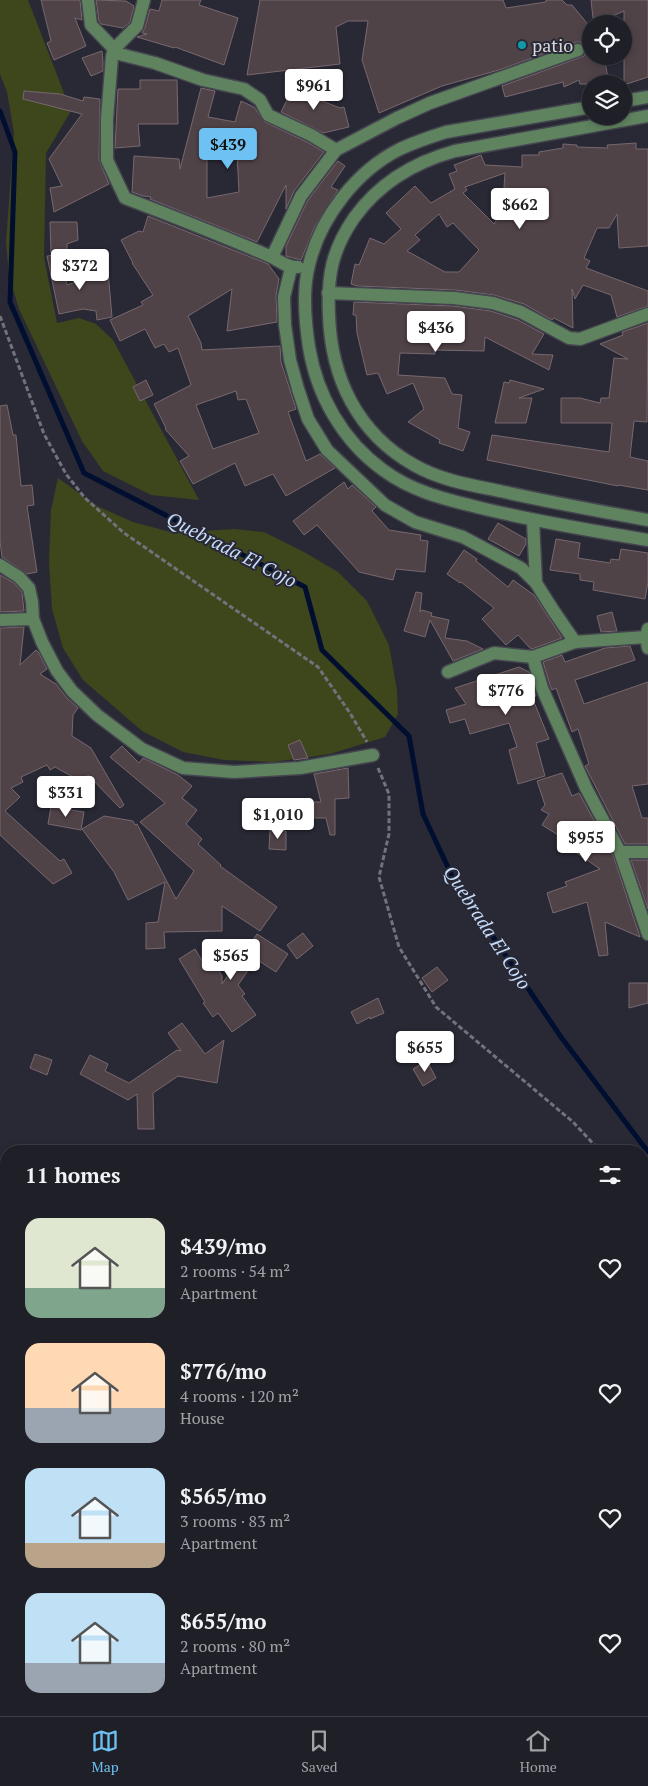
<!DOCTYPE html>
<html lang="en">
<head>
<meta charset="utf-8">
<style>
	body { margin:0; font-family:"PT Serif",serif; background:#2c2c34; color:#f1f3f6; height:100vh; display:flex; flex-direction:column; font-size:19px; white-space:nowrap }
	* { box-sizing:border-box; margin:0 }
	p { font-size:16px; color:#a1a2a8 }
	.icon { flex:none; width:28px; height:28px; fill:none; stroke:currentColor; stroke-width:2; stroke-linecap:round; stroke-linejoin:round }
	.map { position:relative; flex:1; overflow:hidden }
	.sheet { position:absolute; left:0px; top:1145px; width:649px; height:571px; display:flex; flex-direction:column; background:#1f1f28; border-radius:20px 20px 0 0; box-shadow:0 2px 8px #0003,0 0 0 1px #3c3d45 }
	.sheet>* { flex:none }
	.fabs { position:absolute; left:582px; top:15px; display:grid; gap:10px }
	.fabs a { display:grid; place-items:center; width:50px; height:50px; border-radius:50%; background:#1f1f28; box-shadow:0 2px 8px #0003,0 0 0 1px #3c3d45; font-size:25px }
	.price { position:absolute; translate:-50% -42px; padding:0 11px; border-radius:5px; background:#fff; color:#222; font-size:16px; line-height:32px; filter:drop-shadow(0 1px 2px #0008) }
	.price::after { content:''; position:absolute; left:50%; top:30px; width:15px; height:11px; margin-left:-8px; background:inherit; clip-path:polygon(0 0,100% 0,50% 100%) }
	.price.on { background:#6ec2f3; color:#111 }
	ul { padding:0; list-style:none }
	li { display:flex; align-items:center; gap:15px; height:125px; padding:0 25px }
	li span { display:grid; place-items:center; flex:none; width:140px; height:100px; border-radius:15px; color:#555 }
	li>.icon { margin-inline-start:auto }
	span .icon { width:60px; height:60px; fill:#fffc; stroke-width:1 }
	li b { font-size:21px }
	h2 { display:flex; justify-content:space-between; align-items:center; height:60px; padding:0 25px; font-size:21px }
	.menu { display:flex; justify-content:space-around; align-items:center; height:70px; border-top:1px solid #3c3d45; background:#1f1f28; font-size:14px; color:#a1a2a8 }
	.menu a { display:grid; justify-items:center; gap:2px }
	.menu .on { color:#6ec2f3 }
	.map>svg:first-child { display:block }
	.green { fill:#3e461c }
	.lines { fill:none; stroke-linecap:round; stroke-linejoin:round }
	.stream { stroke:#000e30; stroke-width:5 }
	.building { fill:#504348; stroke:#77686e; fill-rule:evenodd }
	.minor-casing { stroke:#454550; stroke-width:15 }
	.path { stroke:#72727c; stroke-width:3; stroke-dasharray:5 2.5; stroke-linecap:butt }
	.minor { stroke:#5f835f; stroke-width:12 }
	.culture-dot { fill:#0f9aa8; stroke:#292935; stroke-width:2 }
	.labels { text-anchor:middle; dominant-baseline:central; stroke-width:4; stroke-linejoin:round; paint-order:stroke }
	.poi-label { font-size:18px; fill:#d7d8df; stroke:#292935; text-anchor:start }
	.water-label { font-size:19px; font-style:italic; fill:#c6dcfb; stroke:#292935 }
</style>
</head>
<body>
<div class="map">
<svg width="648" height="1716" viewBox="0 0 648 1716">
	<rect width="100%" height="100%" fill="#292935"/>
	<g class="green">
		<path d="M0 0H28L71 111 46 153 44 257 57 323 79 318 96 324 113 340 199 500 151 495 103 471 82 441 19 309 9 276 6 242 14 133 7 92 0 74Z"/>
		<path d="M58 478 97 506 133 522 174 533 234 529 264 532 304 552 338 572 367 601 389 645 397 690 398 714 385 737 330 754 273 762 224 760 183 752 142 731 83 680 63 648 52 609 49 562 51 510Z"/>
	</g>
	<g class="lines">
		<path class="stream" d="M0 111 15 152 10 302 84 473 305 587 322 650 409 736 423 814 453 878 561 1037 648 1152"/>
	</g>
	<g class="building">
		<path d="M41 0H80L82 20 75 18 86 46 54 60 47 43 51 41Z"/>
		<path d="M96 0 126 1 134 6 130 22 123 28 101 24 99 21Z"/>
		<path d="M162 0H201L199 5 238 18 224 65 175 47 174 48 137 37 147 34 142 33 145 28 150 9 159 11Z"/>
		<path d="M260 0H503L506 8 546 2V0H562L567 5H572L591 28V56H604L609 84H580L579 80 564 87 563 82 505 97 502 86 584 56 586 52 585 47 580 42H576L499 70 442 86 379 113 362 60 368 21H348L336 27 340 64 247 75Z"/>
		<path d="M591 0H648V77L624 85V11L615 15 593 18Z"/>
		<path d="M102 51 103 61V71L91 76 82 58Z"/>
		<path d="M140 80H177L178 124H138L140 146 115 148 118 89H140Z"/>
		<path d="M295 84 315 91 312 97 340 108 344 107 349 127 323 133 281 112Z"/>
		<path d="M201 88 215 91 208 117 235 122 241 101 254 107 265 122 307 142 324 152 294 191 286 209V185L257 242 150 199 151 197 143 196 132 192 134 156 179 159 180 169ZM237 153 239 192 207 198V159Z"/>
		<path d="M24 91 60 94 83 101 84 97 100 99 99 160 109 184 54 212 50 188 62 186 49 159 82 114 23 99Z"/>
		<path d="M636 143V149H648V246L619 248 617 214 609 228H597L584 258 590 261 586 268 648 291V306L617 317 611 295 583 285 575 299 572 289 573 328 554 318 552 320 524 304 494 295 455 290 357 286 351 284 355 264 359 265 370 238 384 244 401 229 386 213 415 186 431 203 455 189 449 174 457 171 454 165 481 155 485 165 522 167V155H539V152L563 148V144L577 145V147L608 148 607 145ZM505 173 504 188 515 189 494 224 463 193 467 190 465 187ZM439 214 447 227 453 223 479 250 459 272H445L407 251 420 240 415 235Z"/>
		<path d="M338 161 345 166 331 187 338 190 315 226 301 260 286 256V246L308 200Z"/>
		<path d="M148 216 268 264 279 279 276 295 277 322 227 331 232 289 188 316 201 343 202 350 280 346 281 362 296 409 288 412 306 461 320 454 335 468 286 496 273 474 245 486 235 463 193 484 180 461 189 456 165 429 166 428 154 404 191 385 178 348 169 352 164 344 155 348 145 329 120 341 110 320 143 305 141 302 153 295 132 263H133L121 240 139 231 143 232ZM236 391 238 400 246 399 259 433 213 449 196 405Z"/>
		<path d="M50 222H77L78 240 67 244V253H51Z"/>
		<path d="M62 254 67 285 108 271 112 317 97 320 96 311 83 309 59 314 47 256Z"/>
		<path d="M354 302 453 306 491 311 518 320 544 334 532 354 553 355 549 370 485 337 484 351 434 350 435 354 400 353 398 375 445 378 452 394 462 395 458 428 470 432 463 451 439 443 440 440 408 422 424 409 413 383 387 394 378 373 367 375 357 333 356 315H353Z"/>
		<path d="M648 323 647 422 634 421 630 457 648 461V490L618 485V486L487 460 492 435 609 452 612 423H561V398H580L600 403 601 398H609L614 358 628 359 600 344 623 335 622 332Z"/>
		<path d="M146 380 153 395 140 401 133 387Z"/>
		<path d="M510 380 544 389 519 398H532L526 423H495L504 382 509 383Z"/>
		<path d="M7 405 13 435H16L21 486 32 485 34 505 27 506 37 572 27 574 2 557 0 541V406Z"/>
		<path d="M344 482 348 489 352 485 376 507 372 511 389 530 421 535 420 540 428 541 425 572 396 569 393 580 359 572 317 525 304 535 293 521Z"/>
		<path d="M498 523 526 539V544L519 556 488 539Z"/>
		<path d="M556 539 580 543 578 558 610 563 611 559 619 560 621 549 648 553V582L645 599 593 590 594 582 580 580V574L550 570Z"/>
		<path d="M464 550 477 559 476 561 508 587 513 580 534 595 562 638 532 649 530 648 518 635 506 645 482 619 494 608 461 582 460 583 447 574Z"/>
		<path d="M0 575 14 583 22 592 24 611 0 612Z"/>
		<path d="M416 592 422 593 420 612 422 610 432 613 431 616 449 620 445 638 467 641 483 649 453 661 430 620 425 637 404 631Z"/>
		<path d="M612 612 617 631 601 632 597 616Z"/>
		<path d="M24 627 20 665 36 650 39 653 47 669 40 674 56 684 66 697 78 708 73 715 72 736 91 748 124 805 120 808 88 775 84 783 55 767 50 770 47 765 21 777 23 782 11 788 20 797 5 811 60 861 64 859 72 873 53 884 0 835V628Z"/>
		<path d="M630 646 635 660 575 680 584 704 648 682V784L632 786 642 818H648V844H625L585 766 589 764 578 729 572 732 556 688 552 690 550 685 543 662 562 655 565 662 605 648Z"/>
		<path d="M519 667 529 672 536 696 532 697 549 739 536 743 545 776 518 784 509 750 517 747 509 723 470 734 465 719 450 723 446 710 466 704 455 688Z"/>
		<path d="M300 740 308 758 294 760 288 745Z"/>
		<path d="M122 746 139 763 143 758 178 775 192 786 182 798 197 810 186 824 202 839 198 844 221 865 220 866 277 907 260 931 222 906V931L164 932 165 948 146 949V923L158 922 165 882 128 900 114 872 82 829 104 816 133 821 135 825 137 824 176 899 194 871 140 822 165 803 110 757Z"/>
		<path d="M348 768 349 798 335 799V835H330L326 818H314V802H321L314 774Z"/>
		<path d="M562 773 572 796 579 793 613 855 640 937 605 922 608 955 599 956 587 902 553 913 547 893 567 886 565 882 600 869 561 842 563 838 542 825 549 814 541 810 545 805 537 781Z"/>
		<path d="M51 807 84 812 81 830 48 824Z"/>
		<path d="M270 830 286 831V850L269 849Z"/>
		<path d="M631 860H648V909Z"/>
		<path d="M303 933 313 946 297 959 287 945Z"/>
		<path d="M257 934 288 954 276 972 256 959 238 985 245 994 242 996 256 1015 232 1032 218 1013 213 1017 203 1003 205 1002 179 959 195 949 204 964 211 959 222 976V984Z"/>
		<path d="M437 967 448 980 432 992 422 978Z"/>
		<path d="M629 983H648V1003L629 1008Z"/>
		<path d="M378 998 384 1013 370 1019V1017L357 1024 351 1012Z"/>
		<path d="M182 1023 205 1054 224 1040 217 1083 178 1076 153 1093 154 1129H138L137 1094 128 1100 80 1074 90 1055 108 1064 105 1071 129 1083 177 1050 181 1051 168 1033Z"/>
		<path d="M35 1054 52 1060 47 1075 30 1068Z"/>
		<path d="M427 1061 436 1078 423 1086 413 1069Z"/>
	</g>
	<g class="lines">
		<defs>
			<g id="minor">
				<path d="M88 0 91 25 119 54 155 63 203 80 244 89 260 100 268 115 311 135 336 150"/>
				<path d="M144 0 137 26 114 49 112 56 107 119V160L125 198C172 216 220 235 267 255 278 259 286 268 298 267"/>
				<path d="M624 101 648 97"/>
				<path d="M591 107 446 132C430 137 415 142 400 149 356 171 320 218 309 265 302 291 305 321 309 347 317 396 343 441 383 470 414 493 449 500 485 509 539 522 593 531 648 540"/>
				<path d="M648 116 455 151C415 162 379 183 354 218 332 250 327 276 329 315 331 377 357 433 414 465 440 480 470 485 500 491 549 502 598 511 648 520"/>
				<path d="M272 257 301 196 336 150 397 118 430 103 578 50"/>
				<path d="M291 268 284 297 285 325 290 360 298 389 308 419 327 450 385 505 415 522 463 537 521 568 536 583"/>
				<path d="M328 293 454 298 493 303 521 312 569 338 580 339 648 314"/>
				<path d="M533 521 536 583 553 610 575 642"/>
				<path d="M0 565 19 577 29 588 32 602 33 619 42 642 57 671 72 691 97 715 142 749 183 768 234 772 300 768 373 755"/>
				<path d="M0 620 33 619"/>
				<path d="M648 629 646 637 648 648"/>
				<path d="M533 657 542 688 586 788 620 852 648 934"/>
				<path d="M448 672 494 653 533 657 575 642 646 637"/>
				<path d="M620 852H648"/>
			</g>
		</defs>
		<use href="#minor" class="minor-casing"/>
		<g class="path">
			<path d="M0 316 44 434 66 474 85 498 124 533 318 667 350 713 367 742"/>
			<path d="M378 768 389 794V834L379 877 399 947 436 1007 573 1122 600 1151"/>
			<path d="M642 1195 648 1203"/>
			<path d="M642 1494 648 1497"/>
			<path d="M642 1555 648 1561"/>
			<path d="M622 1710 625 1716"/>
			<path d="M385 1716 400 1710"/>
		</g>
		<use href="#minor" class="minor"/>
	</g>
	<circle class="culture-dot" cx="522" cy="45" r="5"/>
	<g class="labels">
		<g class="poi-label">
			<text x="532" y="45">patio</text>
		</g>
		<g class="water-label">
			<text transform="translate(232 549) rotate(27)">Quebrada El Cojo</text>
			<text transform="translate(488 927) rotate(57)">Quebrada El Cojo</text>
		</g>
	</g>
</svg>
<div class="fabs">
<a><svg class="icon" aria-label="locate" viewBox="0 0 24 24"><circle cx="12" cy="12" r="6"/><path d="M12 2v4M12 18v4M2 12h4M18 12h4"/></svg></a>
<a><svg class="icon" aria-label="layers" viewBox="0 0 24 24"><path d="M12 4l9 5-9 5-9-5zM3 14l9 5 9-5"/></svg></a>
</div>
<b class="price" style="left:314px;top:111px">$961</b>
<b class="price on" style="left:228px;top:170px">$439</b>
<b class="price" style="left:520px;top:230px">$662</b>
<b class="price" style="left:80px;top:291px">$372</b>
<b class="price" style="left:436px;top:353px">$436</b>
<b class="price" style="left:506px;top:716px">$776</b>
<b class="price" style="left:66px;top:818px">$331</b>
<b class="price" style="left:278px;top:840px">$1,010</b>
<b class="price" style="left:586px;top:863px">$955</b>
<b class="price" style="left:231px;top:981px">$565</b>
<b class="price" style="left:425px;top:1073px">$655</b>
<section class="sheet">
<h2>11 homes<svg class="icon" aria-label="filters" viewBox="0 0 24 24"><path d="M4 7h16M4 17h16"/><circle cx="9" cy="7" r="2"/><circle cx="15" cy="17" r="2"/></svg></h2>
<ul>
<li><span style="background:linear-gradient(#dfe7d0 70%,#7fa58c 0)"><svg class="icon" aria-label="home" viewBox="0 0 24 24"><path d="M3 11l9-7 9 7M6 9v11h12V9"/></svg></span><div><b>$439/mo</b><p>2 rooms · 54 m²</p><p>Apartment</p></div><svg class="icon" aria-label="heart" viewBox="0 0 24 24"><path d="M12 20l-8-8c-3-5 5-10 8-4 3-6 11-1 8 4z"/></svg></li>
<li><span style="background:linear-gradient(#ffd9b3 65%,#9aa5b1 0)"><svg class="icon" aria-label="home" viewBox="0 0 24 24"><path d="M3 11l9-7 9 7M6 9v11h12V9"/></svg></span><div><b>$776/mo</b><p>4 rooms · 120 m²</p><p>House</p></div><svg class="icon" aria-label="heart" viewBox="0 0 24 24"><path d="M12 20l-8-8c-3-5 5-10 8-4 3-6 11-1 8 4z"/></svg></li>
<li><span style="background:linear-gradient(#bfe0f5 75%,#b9a48a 0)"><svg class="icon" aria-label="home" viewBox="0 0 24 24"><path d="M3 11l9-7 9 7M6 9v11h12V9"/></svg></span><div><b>$565/mo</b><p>3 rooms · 83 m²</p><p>Apartment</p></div><svg class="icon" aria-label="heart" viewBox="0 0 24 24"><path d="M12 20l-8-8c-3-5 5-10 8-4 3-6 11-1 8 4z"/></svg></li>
<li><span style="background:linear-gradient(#bfe0f5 70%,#9aa5b1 0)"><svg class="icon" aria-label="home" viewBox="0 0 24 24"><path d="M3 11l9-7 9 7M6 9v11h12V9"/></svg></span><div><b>$655/mo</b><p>2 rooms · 80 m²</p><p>Apartment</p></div><svg class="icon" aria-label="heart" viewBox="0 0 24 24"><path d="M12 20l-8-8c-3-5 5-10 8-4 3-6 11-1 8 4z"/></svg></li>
</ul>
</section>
</div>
<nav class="menu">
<a class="on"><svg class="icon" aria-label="map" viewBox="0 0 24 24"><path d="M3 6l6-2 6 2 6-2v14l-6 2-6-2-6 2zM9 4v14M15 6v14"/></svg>Map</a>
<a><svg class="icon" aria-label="saved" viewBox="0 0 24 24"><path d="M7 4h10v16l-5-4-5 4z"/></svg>Saved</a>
<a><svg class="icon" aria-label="home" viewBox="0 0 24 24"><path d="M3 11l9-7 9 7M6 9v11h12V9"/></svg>Home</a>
</nav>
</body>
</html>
